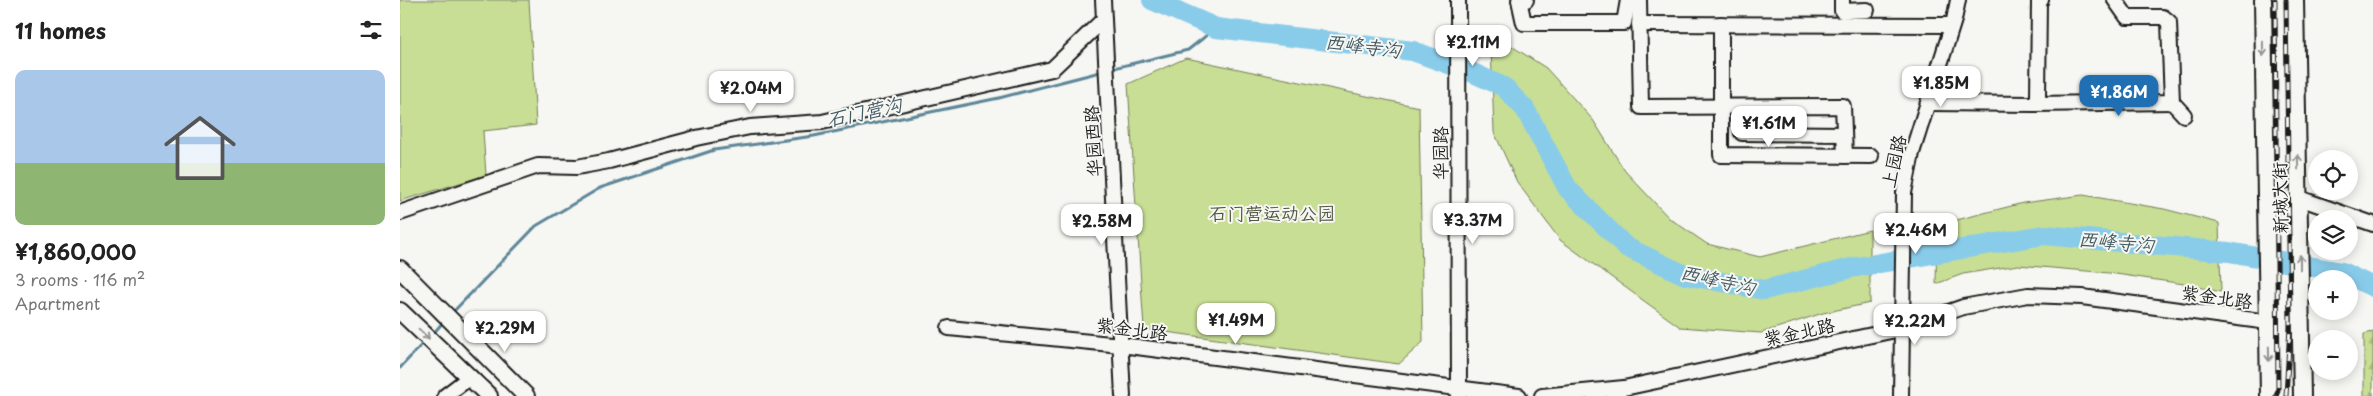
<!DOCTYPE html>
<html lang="en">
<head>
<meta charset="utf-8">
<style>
	body { margin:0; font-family:"Playpen Sans","LXGW WenKai TC",sans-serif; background:#f2f2f2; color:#222; height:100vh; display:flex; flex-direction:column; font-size:19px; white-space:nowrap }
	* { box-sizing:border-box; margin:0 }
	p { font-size:16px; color:#767676 }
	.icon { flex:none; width:28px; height:28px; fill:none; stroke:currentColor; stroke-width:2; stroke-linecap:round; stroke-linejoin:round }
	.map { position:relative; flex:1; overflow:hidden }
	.drawer { display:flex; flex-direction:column; background:#fff; width:400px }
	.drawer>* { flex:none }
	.fabs { position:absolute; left:1908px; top:150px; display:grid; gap:10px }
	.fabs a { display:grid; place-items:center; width:50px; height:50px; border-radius:50%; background:#fff; box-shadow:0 2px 12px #0003; font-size:25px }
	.price { position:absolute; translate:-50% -42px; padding:0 11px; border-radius:10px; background:#fff; color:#222; font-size:16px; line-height:32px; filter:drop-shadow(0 1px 2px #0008) }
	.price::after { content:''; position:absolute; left:50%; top:30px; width:15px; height:11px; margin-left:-8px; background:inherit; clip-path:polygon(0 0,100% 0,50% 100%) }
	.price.on { background:#1f6fb2; color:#fff }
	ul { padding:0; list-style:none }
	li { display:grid; align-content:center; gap:10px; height:265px; padding:0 15px }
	li span { display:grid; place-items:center; height:155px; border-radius:10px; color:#555 }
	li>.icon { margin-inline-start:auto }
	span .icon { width:90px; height:90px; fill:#fffc; stroke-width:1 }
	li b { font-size:21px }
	h2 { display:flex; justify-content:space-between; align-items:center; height:60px; padding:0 15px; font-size:21px }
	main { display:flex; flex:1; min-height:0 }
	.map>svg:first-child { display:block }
	.forest { fill:url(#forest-firs); stroke:#727d58 }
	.park { fill:#c7de94; stroke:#727d58 }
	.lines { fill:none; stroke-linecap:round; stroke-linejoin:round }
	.stream { stroke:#5d8698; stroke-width:3 }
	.river { stroke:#89ccea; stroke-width:20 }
	.minor-casing { stroke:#1c1c1c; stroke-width:18 }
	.major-casing { stroke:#1c1c1c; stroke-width:20 }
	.minor { stroke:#f6f6f2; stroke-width:14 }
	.major { stroke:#f6f6f2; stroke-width:16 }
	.rail-casing { stroke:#1c1c1c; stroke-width:5 }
	.rail { stroke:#f6f6f2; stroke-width:3; stroke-dasharray:9; stroke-linecap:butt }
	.oneway { stroke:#949492 }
	.labels { text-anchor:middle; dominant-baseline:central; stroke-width:4; stroke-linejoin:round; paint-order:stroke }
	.street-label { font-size:18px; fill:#1c1c1c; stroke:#f6f6f2 }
	.park-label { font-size:18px; fill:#4f5640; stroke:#f6f6f2 }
	.water-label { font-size:19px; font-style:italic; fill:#425a64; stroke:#f6f6f2 }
</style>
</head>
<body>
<main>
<section class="drawer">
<h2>11 homes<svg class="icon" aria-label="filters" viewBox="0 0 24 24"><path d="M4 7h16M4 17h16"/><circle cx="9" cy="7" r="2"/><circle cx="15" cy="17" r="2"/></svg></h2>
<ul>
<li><span style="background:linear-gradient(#a9c7e8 60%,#8fb573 0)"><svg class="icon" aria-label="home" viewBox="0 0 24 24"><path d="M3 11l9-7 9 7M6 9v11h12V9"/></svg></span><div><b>¥1,860,000</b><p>3 rooms · 116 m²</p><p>Apartment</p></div></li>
</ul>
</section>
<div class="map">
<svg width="1973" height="396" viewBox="0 0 1973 396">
	<defs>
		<pattern id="forest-firs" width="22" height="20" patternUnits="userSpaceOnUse" patternTransform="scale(1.25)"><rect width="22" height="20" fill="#c7de94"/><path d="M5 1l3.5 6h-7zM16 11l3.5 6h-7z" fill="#aabe7f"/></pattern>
	</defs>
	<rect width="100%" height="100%" fill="#f6f6f2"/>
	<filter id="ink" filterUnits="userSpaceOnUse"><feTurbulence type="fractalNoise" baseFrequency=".02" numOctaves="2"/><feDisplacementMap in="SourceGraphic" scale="10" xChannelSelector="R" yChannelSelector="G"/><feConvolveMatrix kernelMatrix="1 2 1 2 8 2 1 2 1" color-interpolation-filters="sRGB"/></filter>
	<g filter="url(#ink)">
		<path class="forest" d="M1973 332V396H1964V334Z"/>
		<g class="park">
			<path d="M0 0H129L136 125 83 131 86 175 0 201Z"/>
			<path d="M1099 38 1146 68 1193 120 1225 171 1269 218 1307 244 1360 257 1470 230V303L1423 313 1361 333 1280 327 1160 240 1117 182 1094 132 1091 46Z"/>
			<path d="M786 58 1019 107 1023 342 999 364 744 329 728 84Z"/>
			<path d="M1683 195 1764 209 1819 223 1821 292 1784 284 1709 273 1618 265 1563 274 1536 284 1537 225 1623 203Z"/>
		</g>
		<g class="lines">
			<g class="stream">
				<path d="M710 69 788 50 816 28"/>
				<path d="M52 313 136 226 200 188 314 150 414 136 599 98 704 71"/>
				<path d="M32 335 44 321"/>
				<path d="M0 368 25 341"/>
			</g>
			<path class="river" d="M752 0 816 28 1013 51 1071 72 1104 87 1125 109 1168 189 1226 247 1285 275 1364 290 1451 268 1644 235 1829 252 1942 272 1973 287"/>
			<defs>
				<g id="minor">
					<path d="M703 0 723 396"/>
					<path d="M1058 0 1059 396"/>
					<path d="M1126 0H1119L1124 23H1224L1228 0"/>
					<path d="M1239 0 1241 107 1443 106 1445 156"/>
					<path d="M1442 0V11L1467 10"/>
					<path d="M1239 24 1552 25"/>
					<path d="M1321 24V155L1471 156"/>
					<path d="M1772 102 1784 115"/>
					<path d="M1528 103 1634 104 1638 98 1639 1 1641 0"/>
					<path d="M1634 104 1772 102 1769 22 1763 17H1727L1715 0"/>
					<path d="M1342 107V133L1444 134"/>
					<path d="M1899 198 1973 224"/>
					<path d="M0 213 138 166 177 167 209 161 296 138 350 127 422 122 652 69 704 19"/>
					<path d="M549 328 721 345 1119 396"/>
					<path d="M45 396 70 377"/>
					<path d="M1142 396 1224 388 1500 329 1563 307 1628 295 1682 297 1868 322"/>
					<path d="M1501 396 1504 193 1512 153 1554 20 1558 0"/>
				</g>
				<g id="major">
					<path d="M1863 0 1869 396"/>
					<path d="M1895 0 1902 396"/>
					<path d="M0 269 126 396"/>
					<path d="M0 311 89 396"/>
				</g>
			</defs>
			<use href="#minor" class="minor-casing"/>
			<use href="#major" class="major-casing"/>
			<use href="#minor" class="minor"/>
			<use href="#major" class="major"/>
			<defs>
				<g id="rail">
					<path d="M1875 0 1878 390 1876 396"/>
					<path d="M1886 396 1890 327 1886 0"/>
				</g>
			</defs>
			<use href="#rail" class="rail-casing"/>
			<use href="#rail" class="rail"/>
		</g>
		<defs><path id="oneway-shaft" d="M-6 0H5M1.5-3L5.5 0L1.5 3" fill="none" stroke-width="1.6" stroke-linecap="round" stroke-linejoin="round" transform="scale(1.25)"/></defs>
		<g class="oneway">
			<use href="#oneway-shaft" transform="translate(1863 49) rotate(89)"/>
			<use href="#oneway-shaft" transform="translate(1898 162) rotate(-91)"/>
			<use href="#oneway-shaft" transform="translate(1900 262) rotate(-90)"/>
			<use href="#oneway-shaft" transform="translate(24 334) rotate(44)"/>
			<use href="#oneway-shaft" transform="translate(1869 354) rotate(89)"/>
		</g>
	</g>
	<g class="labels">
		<g class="street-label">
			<text transform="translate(692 141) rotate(-93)">华园西路</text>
			<text transform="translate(1039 153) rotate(-90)">华园路</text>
			<text transform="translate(1493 161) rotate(-77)">上园路</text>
			<text transform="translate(1879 198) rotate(-91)">新城大街</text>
			<text transform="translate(1817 296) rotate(8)">紫金北路</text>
			<text transform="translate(732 328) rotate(7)">紫金北路</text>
			<text transform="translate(1399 331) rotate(-12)">紫金北路</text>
		</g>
		<g class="park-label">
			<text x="872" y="212">石门营运动公园</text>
		</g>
		<g class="water-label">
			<text transform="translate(963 45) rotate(7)">西峰寺沟</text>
			<text transform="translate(464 111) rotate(-12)">石门营沟</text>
			<text transform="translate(1716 241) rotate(5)">西峰寺沟</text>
			<text transform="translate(1318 279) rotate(13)">西峰寺沟</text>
		</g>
	</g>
</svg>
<div class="fabs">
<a><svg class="icon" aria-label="locate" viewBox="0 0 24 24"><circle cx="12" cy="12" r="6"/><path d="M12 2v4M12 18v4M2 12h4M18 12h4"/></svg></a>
<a><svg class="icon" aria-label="layers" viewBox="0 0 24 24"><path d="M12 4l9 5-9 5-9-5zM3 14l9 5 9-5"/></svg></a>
<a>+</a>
<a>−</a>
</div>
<b class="price" style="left:1073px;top:67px">¥2.11M</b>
<b class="price" style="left:1541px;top:108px">¥1.85M</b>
<b class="price" style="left:351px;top:113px">¥2.04M</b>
<b class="price on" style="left:1719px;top:117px">¥1.86M</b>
<b class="price" style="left:1369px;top:148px">¥1.61M</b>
<b class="price" style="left:1073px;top:245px">¥3.37M</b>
<b class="price" style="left:702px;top:246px">¥2.58M</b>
<b class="price" style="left:1516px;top:255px">¥2.46M</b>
<b class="price" style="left:836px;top:345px">¥1.49M</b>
<b class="price" style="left:1515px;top:346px">¥2.22M</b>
<b class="price" style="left:105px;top:353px">¥2.29M</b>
</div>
</main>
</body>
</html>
